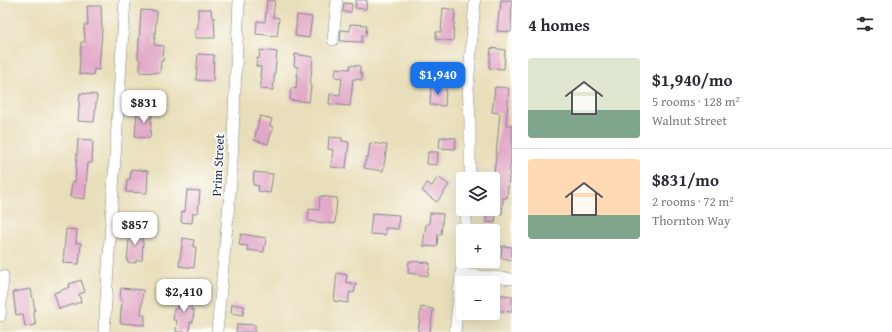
<!DOCTYPE html>
<html lang="en">
<head>
<meta charset="utf-8">
<style>
	body { margin:0; font-family:"Gentium Book Plus",serif; background:#f2f2f3; color:#2b2b33; height:100vh; display:flex; flex-direction:column; font-size:15px; white-space:nowrap }
	* { box-sizing:border-box; margin:0 }
	p { font-size:13px; color:#7c7c81 }
	.icon { flex:none; width:22px; height:22px; fill:none; stroke:currentColor; stroke-width:2; stroke-linecap:round; stroke-linejoin:round }
	.map { position:relative; flex:1; overflow:hidden }
	.panel { display:flex; flex-direction:column; background:#fff; width:380px }
	.panel>* { flex:none }
	.buttons { position:absolute; left:456px; top:172px; display:grid; gap:8px }
	.buttons a { display:grid; place-items:center; width:44px; height:44px; border-radius:4px; background:#fff; box-shadow:0 4px 16px #0002; font-size:20px }
	.price { position:absolute; translate:-50% -34px; padding:0 9px; border-radius:8px; background:#fff; color:#222; font-size:13px; line-height:26px; filter:drop-shadow(0 1px 2px #0008) }
	.price::after { content:''; position:absolute; left:50%; top:24px; width:12px; height:9px; margin-left:-6px; background:inherit; clip-path:polygon(0 0,100% 0,50% 100%) }
	.price.current { background:#1a73e8; color:#fff }
	ul { padding:0; list-style:none }
	li { display:flex; align-items:center; gap:12px; height:100px; padding:0 16px }
	li+li { border-top:1px solid #e1e1e2 }
	li span { display:grid; place-items:center; flex:none; width:112px; height:80px; border-radius:4px; color:#555 }
	li>.icon { margin-inline-start:auto }
	span .icon { width:48px; height:48px; fill:#fffc; stroke-width:1 }
	li b { font-size:17px }
	h2 { display:flex; justify-content:space-between; align-items:center; height:48px; padding:0 16px; font-size:17px }
	main { display:flex; flex:1; min-height:0 }
	.map>svg:first-child { display:block }
	.building { fill:#e2a8c8 }
	.lines { fill:none; stroke-linecap:round; stroke-linejoin:round }
	.minor-casing { stroke:#82868c; stroke-width:12 }
	.minor { stroke:#fff; stroke-width:11 }
	.labels { text-anchor:middle; dominant-baseline:central; stroke-width:3.5; stroke-linejoin:round; paint-order:stroke }
	.street-label { font-size:13px; fill:#1b2f5e; stroke:#fdfcf7 }
</style>
</head>
<body>
<main>
<div class="map">
<svg width="512" height="332" viewBox="0 0 512 332">
	<rect width="100%" height="100%" fill="#fdfcf7"/>
	<filter id="ink" filterUnits="userSpaceOnUse"><feTurbulence type="fractalNoise" baseFrequency=".025" numOctaves="2"/><feDisplacementMap in="SourceGraphic" scale="8" xChannelSelector="R" yChannelSelector="G"/><feConvolveMatrix kernelMatrix="1 2 1 2 8 2 1 2 1" color-interpolation-filters="sRGB"/></filter>
	<filter id="wash" filterUnits="userSpaceOnUse"><feTurbulence type="fractalNoise" baseFrequency=".012" numOctaves="4" result="noise"/><feDisplacementMap in="SourceGraphic" scale="16" xChannelSelector="R" yChannelSelector="G"/><feGaussianBlur stdDeviation="0.9" result="paint"/><feColorMatrix in="noise" values="0 0 0 0 0 0 0 0 0 0 0 0 0 0 0 0 0 1.4 0 .05"/><feComposite in="paint" operator="in"/></filter>
	<g filter="url(#wash)">
		<rect width="100%" height="100%" fill="#e8deb9"/>
		<g id="blocks">
			<g class="building">
				<path d="M267 0H275L273 17 279 18 277 36 256 34 257 21 265 22Z"/>
				<path d="M356 0H367L366 9 355 8Z"/>
				<path d="M501 0H512L511 32 497 31 499 11H500Z"/>
				<path d="M344 3 352 4 351 12H343Z"/>
				<path d="M87 6H101L102 30 99 70 94 69 93 75 79 74 81 42H85L84 25H88Z"/>
				<path d="M443 8 455 10 453 41 436 39V32H441Z"/>
				<path d="M198 9H211L212 17H214L215 38H195V29H198Z"/>
				<path d="M141 10 157 11 154 45 164 46 163 61H161L160 73 140 72V60L138 59Z"/>
				<path d="M297 15 312 17 309 38 295 36Z"/>
				<path d="M350 24 367 25 366 36 362 35V42L340 41 341 30 350 31Z"/>
				<path d="M491 48 505 50 504 69 489 68Z"/>
				<path d="M260 50 277 52 273 90 260 89 262 77H260L261 67 256 66 257 58 259 59Z"/>
				<path d="M198 54 214 55 213 81 196 80Z"/>
				<path d="M295 54 313 57 310 86H311L309 102 290 100 291 88 296 89 298 67 294 66Z"/>
				<path d="M350 65 360 66V73H362V80L353 79 350 106 329 104 330 94 340 95 342 78 335 77 336 68 350 69Z"/>
				<path d="M431 85 446 86 445 106 430 105Z"/>
				<path d="M495 87 509 88 506 125H512V147L507 198H503L502 214 496 213 495 223 486 222 487 209H493V186L500 113 492 112Z"/>
				<path d="M80 93 97 95 94 122 78 121Z"/>
				<path d="M137 110 152 111 150 138 135 137Z"/>
				<path d="M260 116 272 119 270 126 273 127 268 144 254 140Z"/>
				<path d="M329 137 342 138V141L349 142 346 168 331 167 333 150 328 149Z"/>
				<path d="M440 137 456 138 455 149 439 148Z"/>
				<path d="M78 139 93 140 92 163H88L85 199 70 197 72 182H75Z"/>
				<path d="M370 143 387 145 383 171 364 168 366 157 368 158Z"/>
				<path d="M428 152H438L437 165 427 164Z"/>
				<path d="M131 169 148 171 147 193 126 192 127 179H130Z"/>
				<path d="M254 172 273 174 270 193 258 191 259 186 253 185Z"/>
				<path d="M438 177 449 185 437 202 422 191 427 183 432 186Z"/>
				<path d="M187 190 200 191 198 213H193L192 223 181 222 182 211 185 212Z"/>
				<path d="M320 196 337 198 335 224 308 221 309 209 319 210Z"/>
				<path d="M372 213 399 215 398 229 385 228V235L370 234Z"/>
				<path d="M430 213 443 214 441 234H438L437 247 423 246 426 224H429Z"/>
				<path d="M130 228 143 230 142 242H143L142 260H136V263L127 262Z"/>
				<path d="M66 229 77 230 76 243H81L79 264 63 263Z"/>
				<path d="M241 234 266 238 264 252 247 250 248 246 239 245Z"/>
				<path d="M183 238 194 240 193 247H196L194 268 179 266Z"/>
				<path d="M502 246 512 247V260L501 258Z"/>
				<path d="M409 261 430 263 428 276 408 273Z"/>
				<path d="M337 273 347 275 346 282 356 284 354 293 350 292 348 303 334 301Z"/>
				<path d="M81 280 85 292 79 294 81 302 59 309 54 293 70 287 69 284Z"/>
				<path d="M121 288 143 290 141 315H145V325L120 323 122 300H120Z"/>
				<path d="M31 289 35 310 33 311 36 325 25 327 23 314 16 315 13 292Z"/>
				<path d="M178 294 192 296 191 310H194L193 322H190L189 332H176L177 320H173L174 309H177Z"/>
				<path d="M493 294 512 296V312L493 310Z"/>
				<path d="M232 304 244 306 243 315 231 313Z"/>
				<path d="M421 307 433 309 430 332H418Z"/>
				<path d="M237 324 255 325V332H236Z"/>
			</g>
		</g>
	</g>
	<g filter="url(#ink)">
		<use href="#blocks" fill-opacity="0" stroke="#82868c" stroke-width="1"/>
		<g class="lines">
			<defs>
				<g id="minor">
					<path d="M333 40 337 0"/>
					<path d="M470 179V120L468 87 475 0"/>
					<path d="M465 231 467 209"/>
					<path d="M461 274 512 279"/>
					<path d="M0 316 3 276"/>
					<path d="M104 332 125 0"/>
					<path d="M217 332 231 182 239 0"/>
					<path d="M455 332 463 257"/>
				</g>
			</defs>
			<use href="#minor" class="minor-casing"/>
			<use href="#minor" class="minor"/>
		</g>
	</g>
	<g class="labels">
		<g class="street-label">
			<text transform="translate(218 165) rotate(-87)">Prim Street</text>
		</g>
	</g>
</svg>
<div class="buttons">
<a><svg class="icon" aria-label="layers" viewBox="0 0 24 24"><path d="M12 4l9 5-9 5-9-5zM3 14l9 5 9-5"/></svg></a>
<a>+</a>
<a>−</a>
</div>
<b class="price current" style="left:438px;top:96px">$1,940</b>
<b class="price" style="left:144px;top:124px">$831</b>
<b class="price" style="left:135px;top:246px">$857</b>
<b class="price" style="left:184px;top:313px">$2,410</b>
</div>
<section class="panel">
<h2>4 homes<svg class="icon" aria-label="filters" viewBox="0 0 24 24"><path d="M4 7h16M4 17h16"/><circle cx="9" cy="7" r="2"/><circle cx="15" cy="17" r="2"/></svg></h2>
<ul>
<li><span style="background:linear-gradient(#dfe7d0 65%,#7fa58c 0)"><svg class="icon" aria-label="home" viewBox="0 0 24 24"><path d="M3 11l9-7 9 7M6 9v11h12V9"/></svg></span><div><b>$1,940/mo</b><p>5 rooms · 128 m²</p><p>Walnut Street</p></div></li>
<li><span style="background:linear-gradient(#ffd9b3 70%,#7fa58c 0)"><svg class="icon" aria-label="home" viewBox="0 0 24 24"><path d="M3 11l9-7 9 7M6 9v11h12V9"/></svg></span><div><b>$831/mo</b><p>2 rooms · 72 m²</p><p>Thornton Way</p></div></li>
</ul>
</section>
</main>
</body>
</html>
